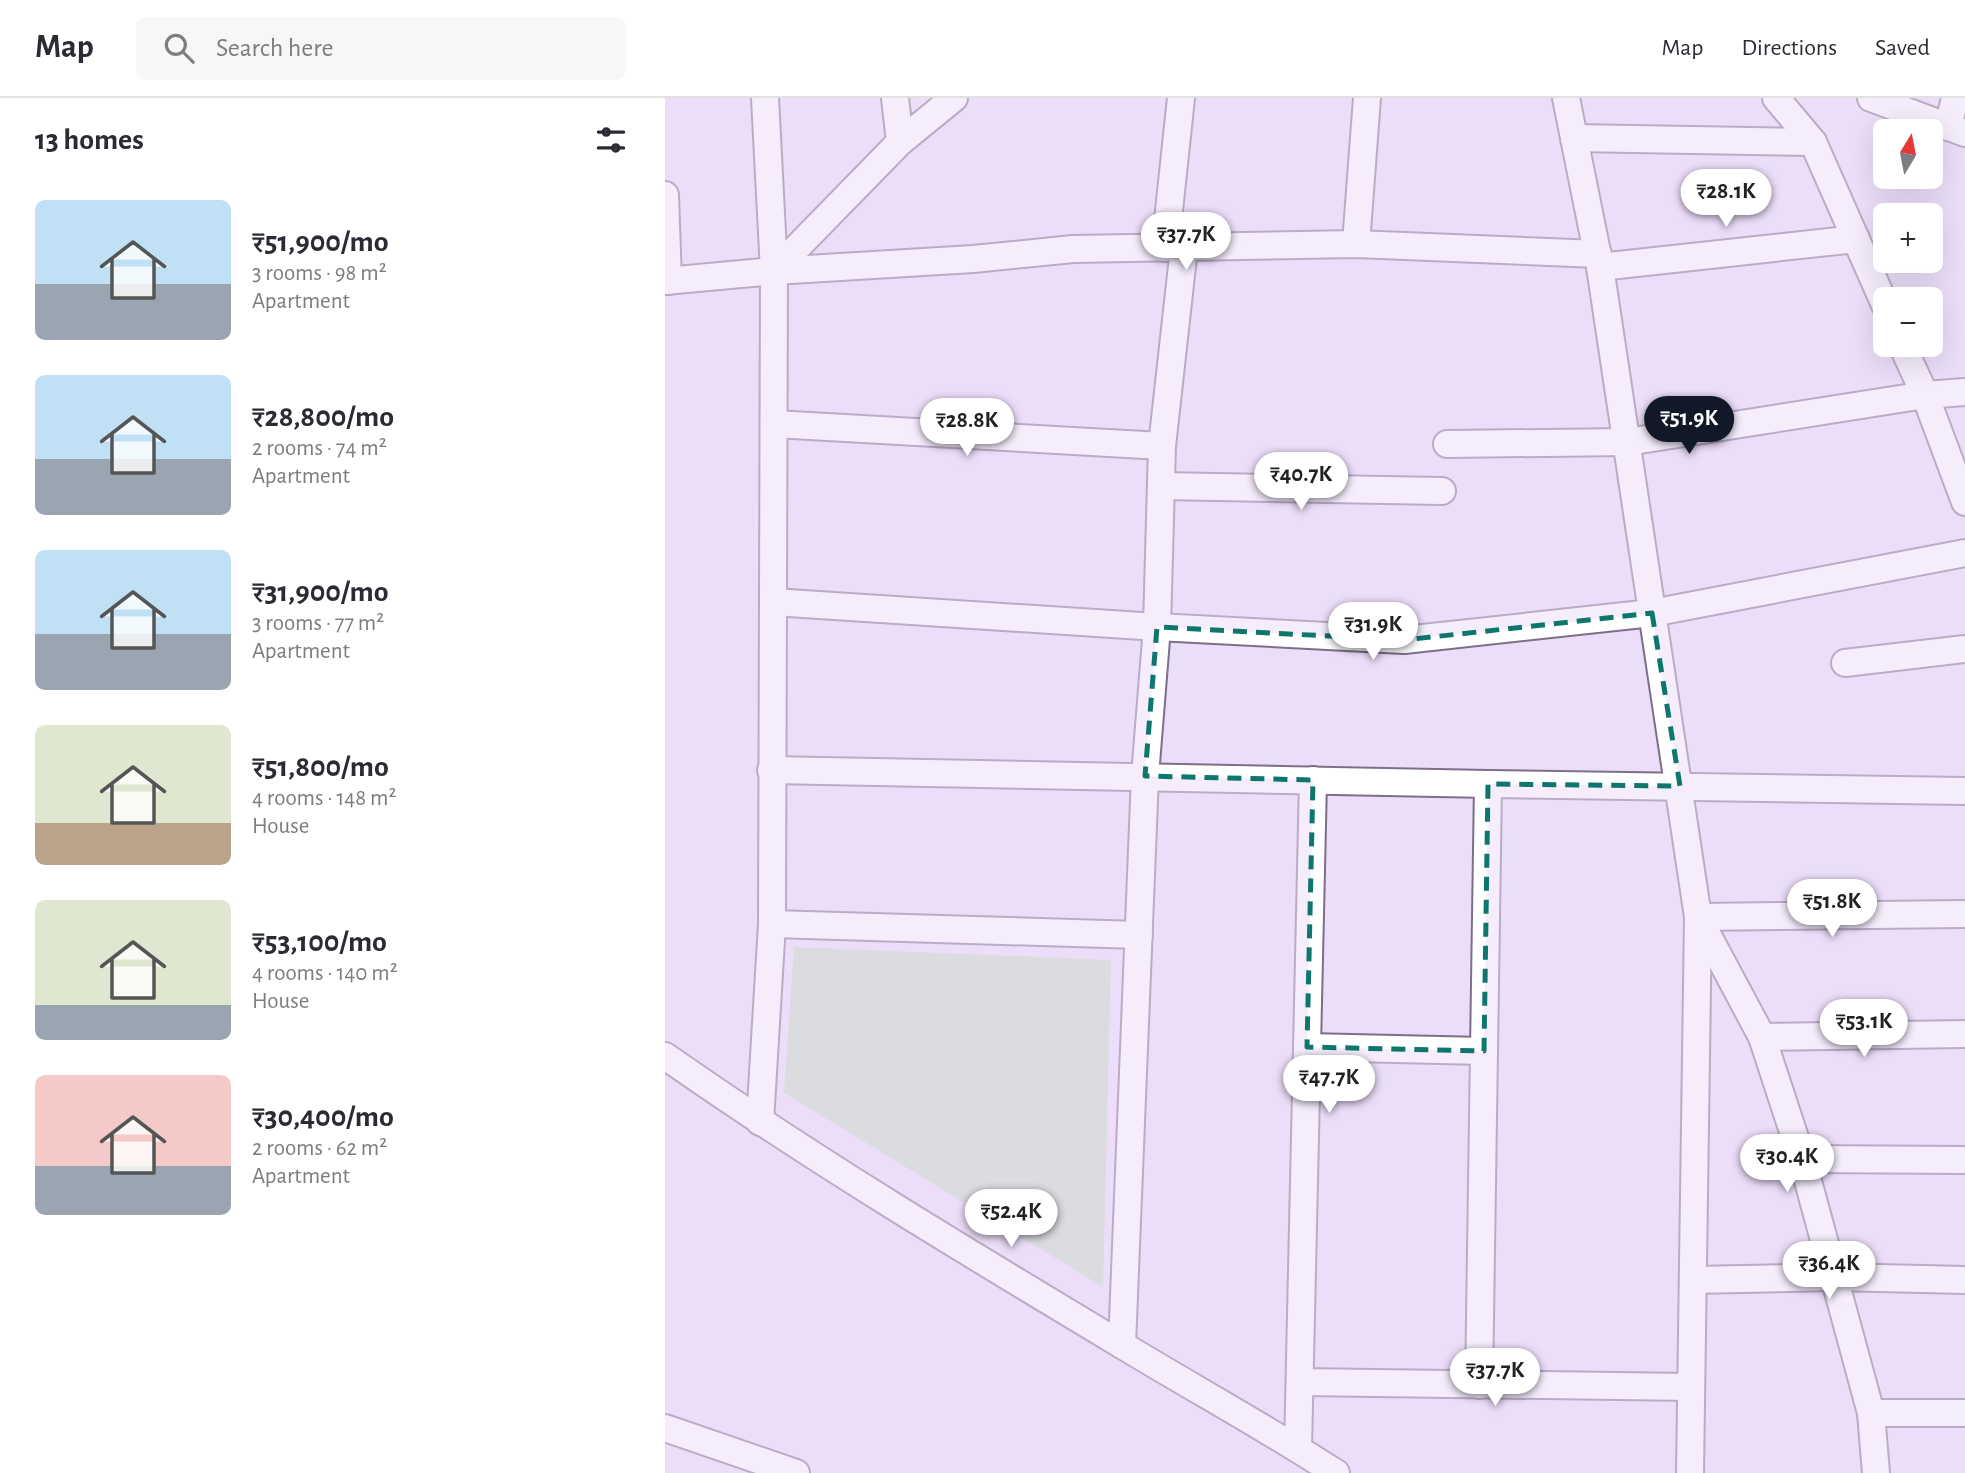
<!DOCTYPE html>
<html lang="en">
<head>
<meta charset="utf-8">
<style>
	body { margin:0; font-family:"Alegreya Sans",sans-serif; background:#f7f7f7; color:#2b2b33; height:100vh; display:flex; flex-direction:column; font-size:26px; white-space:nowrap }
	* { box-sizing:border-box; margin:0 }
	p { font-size:23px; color:#7c7c81 }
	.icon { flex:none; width:38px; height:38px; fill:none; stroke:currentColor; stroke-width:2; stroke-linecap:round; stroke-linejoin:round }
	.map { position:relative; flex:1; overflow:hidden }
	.drawer { display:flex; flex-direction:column; background:#fff; width:665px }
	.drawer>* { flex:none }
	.needle { width:46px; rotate:10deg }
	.tools { position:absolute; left:1208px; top:21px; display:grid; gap:14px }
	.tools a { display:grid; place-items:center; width:70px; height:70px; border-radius:10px; background:#fff; box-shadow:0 7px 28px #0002; font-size:35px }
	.price { position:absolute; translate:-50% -60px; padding:0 16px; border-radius:24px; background:#fff; color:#222; font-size:23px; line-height:46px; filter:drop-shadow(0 2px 4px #0008) }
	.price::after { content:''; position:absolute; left:50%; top:42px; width:21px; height:16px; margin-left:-10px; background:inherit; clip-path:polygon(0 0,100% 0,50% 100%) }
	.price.active { background:#111827; color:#fff }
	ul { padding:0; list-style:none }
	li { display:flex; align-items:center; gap:21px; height:175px; padding:0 35px }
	li span { display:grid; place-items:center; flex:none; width:196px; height:140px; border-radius:10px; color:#555 }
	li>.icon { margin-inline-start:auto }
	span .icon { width:84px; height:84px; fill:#fffc; stroke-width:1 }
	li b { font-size:30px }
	h2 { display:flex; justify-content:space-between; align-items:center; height:84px; padding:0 35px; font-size:30px }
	header { display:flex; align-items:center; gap:42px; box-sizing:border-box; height:98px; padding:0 35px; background:#fff; border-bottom:2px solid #e1e1e2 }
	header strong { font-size:33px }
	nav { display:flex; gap:38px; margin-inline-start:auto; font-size:24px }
	.search { width:490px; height:63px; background:#f7f7f7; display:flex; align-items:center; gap:18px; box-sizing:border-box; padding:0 24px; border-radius:10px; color:#7c7c81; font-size:26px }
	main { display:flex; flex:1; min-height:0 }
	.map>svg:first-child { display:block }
	.green { fill:#c5d9c0 }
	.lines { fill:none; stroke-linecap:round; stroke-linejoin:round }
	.street-casing { stroke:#7c6f87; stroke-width:30 }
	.street { stroke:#fff; stroke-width:26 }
	.marked { fill:none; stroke:#0f766e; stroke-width:5; stroke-dasharray:14 9; stroke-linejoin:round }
</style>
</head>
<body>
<header>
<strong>Map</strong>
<div class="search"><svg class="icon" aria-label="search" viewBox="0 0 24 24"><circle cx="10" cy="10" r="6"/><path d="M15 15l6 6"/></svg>Search here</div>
<nav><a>Map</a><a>Directions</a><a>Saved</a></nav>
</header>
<main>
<section class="drawer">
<h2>13 homes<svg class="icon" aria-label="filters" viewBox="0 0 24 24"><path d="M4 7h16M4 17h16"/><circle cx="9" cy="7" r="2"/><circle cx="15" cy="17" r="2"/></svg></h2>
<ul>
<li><span style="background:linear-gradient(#bfe0f5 60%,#9aa5b1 0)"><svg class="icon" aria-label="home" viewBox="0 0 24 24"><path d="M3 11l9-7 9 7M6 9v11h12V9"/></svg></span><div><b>₹51,900/mo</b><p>3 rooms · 98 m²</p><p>Apartment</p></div></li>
<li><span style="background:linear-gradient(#bfe0f5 60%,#9aa5b1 0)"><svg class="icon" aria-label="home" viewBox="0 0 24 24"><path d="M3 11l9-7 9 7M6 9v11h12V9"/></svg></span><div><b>₹28,800/mo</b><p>2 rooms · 74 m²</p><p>Apartment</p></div></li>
<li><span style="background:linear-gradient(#bfe0f5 60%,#9aa5b1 0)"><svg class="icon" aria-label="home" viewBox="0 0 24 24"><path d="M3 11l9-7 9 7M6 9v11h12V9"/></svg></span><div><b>₹31,900/mo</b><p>3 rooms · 77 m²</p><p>Apartment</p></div></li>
<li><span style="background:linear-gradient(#dfe7d0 70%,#b9a48a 0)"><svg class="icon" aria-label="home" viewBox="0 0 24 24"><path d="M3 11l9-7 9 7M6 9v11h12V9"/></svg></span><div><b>₹51,800/mo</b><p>4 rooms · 148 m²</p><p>House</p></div></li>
<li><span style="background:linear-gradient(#dfe7d0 75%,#9aa5b1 0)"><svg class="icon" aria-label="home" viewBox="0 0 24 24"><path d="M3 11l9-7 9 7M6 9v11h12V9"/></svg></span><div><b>₹53,100/mo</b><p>4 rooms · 140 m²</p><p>House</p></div></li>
<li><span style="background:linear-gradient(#f6c9c9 65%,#9aa5b1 0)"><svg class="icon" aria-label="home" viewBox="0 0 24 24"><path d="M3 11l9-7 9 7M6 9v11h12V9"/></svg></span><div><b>₹30,400/mo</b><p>2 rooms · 62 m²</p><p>Apartment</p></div></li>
</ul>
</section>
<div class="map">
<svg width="1300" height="1375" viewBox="0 0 1300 1375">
	<rect width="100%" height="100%" fill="#ecdef9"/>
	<path class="green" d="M129 849 446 862 438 1189 119 995Z"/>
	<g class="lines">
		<defs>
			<g id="street">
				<path d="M230 0 235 44"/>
				<path d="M901 0 935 169 1033 819 1025 1375"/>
				<path d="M1111 0 1148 44 1220 207"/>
				<path d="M1206 0 1300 35"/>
				<path d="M1283 29 1290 0"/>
				<path d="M909 40 1148 44"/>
				<path d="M0 97 3 183"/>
				<path d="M691 146 702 0"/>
				<path d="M500 150 516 0"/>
				<path d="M935 169 1191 141"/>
				<path d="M109 173 235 44 289 0"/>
				<path d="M0 183 109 173 308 161 408 151 691 146 933 156"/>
				<path d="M1237 247 1260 297 1300 404"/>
				<path d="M109 326 497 348"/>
				<path d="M782 346 962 344 1260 297 1300 294"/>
				<path d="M496 388 777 393"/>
				<path d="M108 504 492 529 739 542 987 515 1300 455"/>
				<path d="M1180 565 1300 551"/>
				<path d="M106 672 823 686 1300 693"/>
				<path d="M107 826 474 837"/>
				<path d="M1097 939 1300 936"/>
				<path d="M642 949 819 953"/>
				<path d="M0 958C147 1061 302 1154 457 1247 528 1290 601 1330 671 1375"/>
				<path d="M95 1024 107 826 109 173 100 0"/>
				<path d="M1137 1061 1300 1062"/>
				<path d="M1028 1182 1171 1179 1300 1182"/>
				<path d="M457 1247 480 678 492 529 497 348 519 150"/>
				<path d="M635 1284 1026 1289"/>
				<path d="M814 1287 823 686"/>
				<path d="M1206 1315H1300"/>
				<path d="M0 1330 131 1375"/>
				<path d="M633 1351 648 682"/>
				<path d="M1211 1375 1206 1315 1137 1061 1097 939 1033 819 1300 816"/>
			</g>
		</defs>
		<use href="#street" class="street-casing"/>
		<use href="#street" class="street"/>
	</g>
	<path d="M0 0H1300V1375H0ZM987 515 1015 688 823 686 819 953 642 949 648 682 480 678 492 529 739 542Z" fill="#ecdef9" fill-opacity=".55" fill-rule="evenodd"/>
	<path class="marked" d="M987 515 1015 688 823 686 819 953 642 949 648 682 480 678 492 529 739 542Z"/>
</svg>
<div class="tools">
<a><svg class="needle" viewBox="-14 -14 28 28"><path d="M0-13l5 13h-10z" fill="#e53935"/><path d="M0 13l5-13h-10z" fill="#7c7c81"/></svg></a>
<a>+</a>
<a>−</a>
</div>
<b class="price" style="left:1061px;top:131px">₹28.1K</b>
<b class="price" style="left:521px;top:174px">₹37.7K</b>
<b class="price active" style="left:1024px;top:358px">₹51.9K</b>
<b class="price" style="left:302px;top:360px">₹28.8K</b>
<b class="price" style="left:636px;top:414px">₹40.7K</b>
<b class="price" style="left:708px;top:564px">₹31.9K</b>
<b class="price" style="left:1167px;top:841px">₹51.8K</b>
<b class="price" style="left:1199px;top:961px">₹53.1K</b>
<b class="price" style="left:664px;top:1017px">₹47.7K</b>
<b class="price" style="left:1122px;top:1096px">₹30.4K</b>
<b class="price" style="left:346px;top:1151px">₹52.4K</b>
<b class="price" style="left:1164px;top:1203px">₹36.4K</b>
<b class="price" style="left:830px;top:1310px">₹37.7K</b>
</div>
</main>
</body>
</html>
